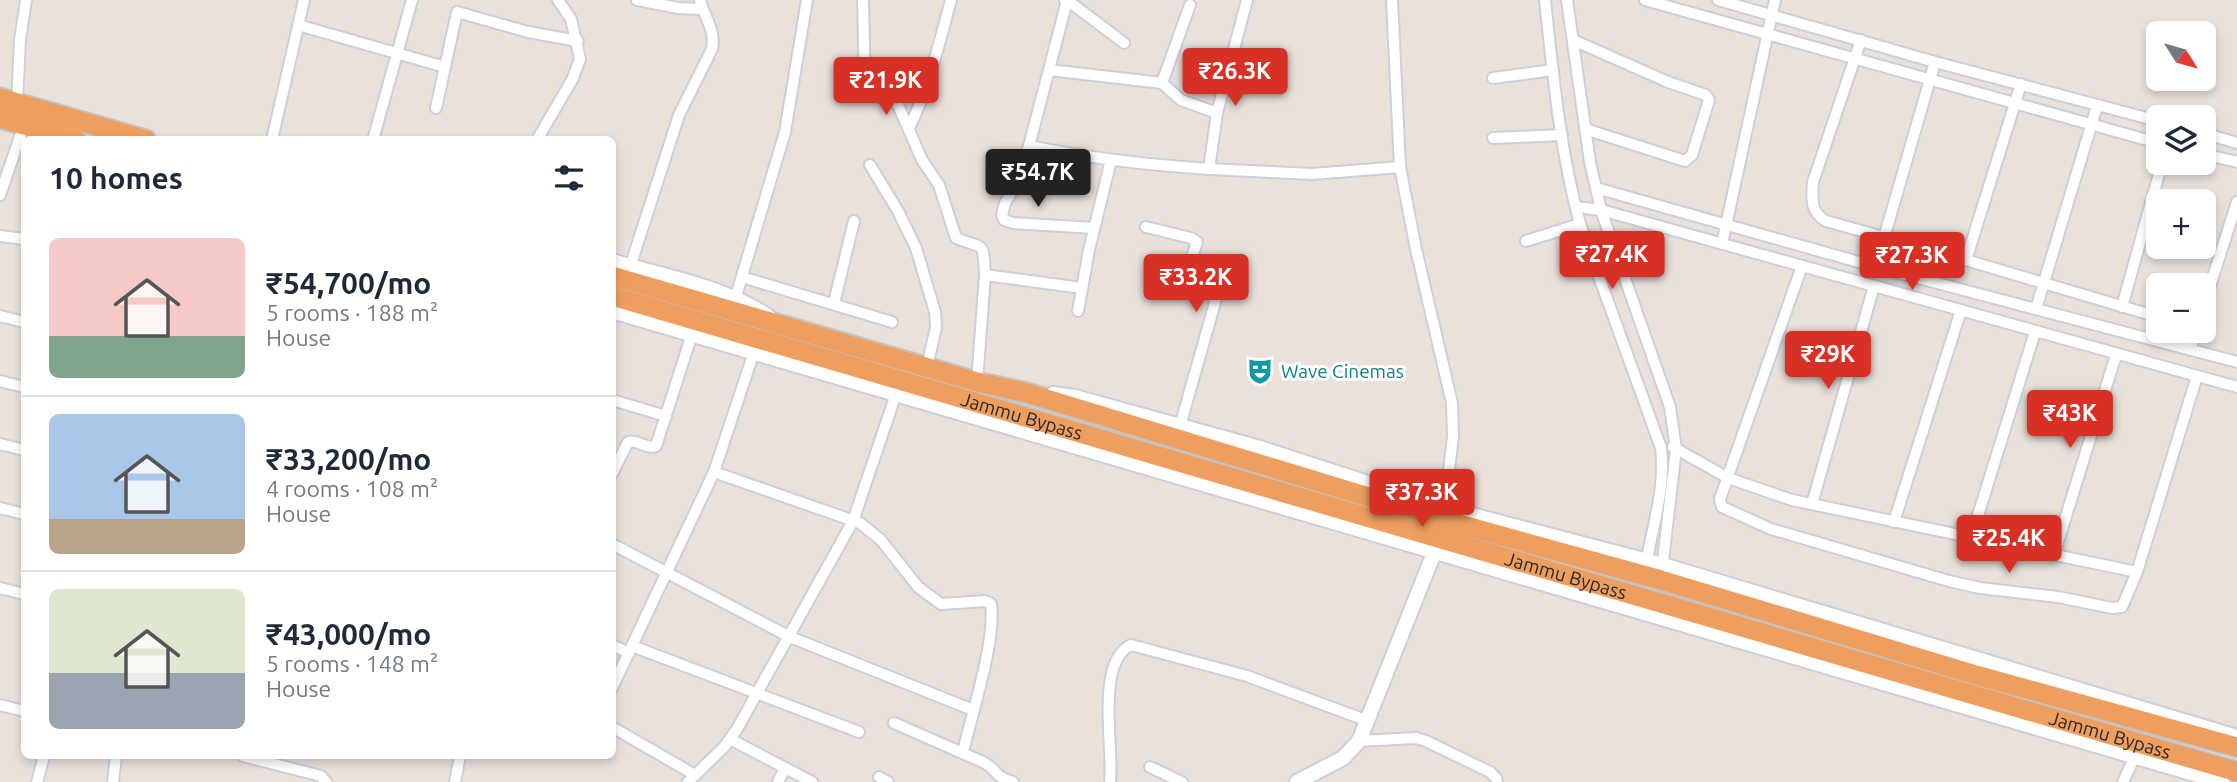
<!DOCTYPE html>
<html lang="en">
<head>
<meta charset="utf-8">
<style>
	body { margin:0; font-family:Ubuntu,sans-serif; background:#f2f2f3; color:#1f2937; height:100vh; display:flex; flex-direction:column; font-size:26px; white-space:nowrap }
	* { box-sizing:border-box; margin:0 }
	p { font-size:23px; color:#747a83 }
	.icon { flex:none; width:38px; height:38px; fill:none; stroke:currentColor; stroke-width:2; stroke-linecap:round; stroke-linejoin:round }
	.map { position:relative; flex:1; overflow:hidden }
	.panel { position:absolute; left:21px; top:136px; width:595px; height:623px; display:flex; flex-direction:column; background:#fff; border-radius:10px; box-shadow:0 4px 10px #0003 }
	.panel>* { flex:none }
	.needle { width:46px; rotate:127deg }
	.tools { position:absolute; left:2146px; top:21px; display:grid; gap:14px }
	.tools a { display:grid; place-items:center; width:70px; height:70px; border-radius:10px; background:#fff; box-shadow:0 4px 10px #0003; font-size:35px }
	.price { position:absolute; translate:-50% -60px; padding:0 16px; border-radius:7px; background:#d93025; color:#fff; font-size:23px; line-height:46px; filter:drop-shadow(0 2px 4px #0008) }
	.price::after { content:''; position:absolute; left:50%; top:42px; width:21px; height:16px; margin-left:-10px; background:inherit; clip-path:polygon(0 0,100% 0,50% 100%) }
	.price.on { background:#222; color:#fff }
	ul { padding:0; list-style:none }
	li { display:flex; align-items:center; gap:21px; height:175px; padding:0 28px }
	li+li { border-top:2px solid #e0e1e3 }
	li span { display:grid; place-items:center; flex:none; width:196px; height:140px; border-radius:10px; color:#555 }
	li>.icon { margin-inline-start:auto }
	span .icon { width:84px; height:84px; fill:#fffc; stroke-width:1 }
	li b { font-size:30px }
	h2 { display:flex; justify-content:space-between; align-items:center; height:84px; padding:0 28px; font-size:30px }
	.map>svg:first-child { display:block }
	.lines { fill:none; stroke-linecap:round; stroke-linejoin:round }
	.minor-casing { stroke:#cacfda; stroke-width:14 }
	.tertiary-casing { stroke:#cacfda; stroke-width:18 }
	.trunk-casing { stroke:#c3c3c3; stroke-width:23 }
	.minor { stroke:#fff; stroke-width:10 }
	.tertiary { stroke:#fff; stroke-width:14 }
	.trunk { stroke:#ee9e5e; stroke-width:19 }
	.labels { text-anchor:middle; dominant-baseline:central; stroke-width:6; stroke-linejoin:round; paint-order:stroke }
	.culture-label { font-size:19px; fill:#0d838f; stroke:#fff; text-anchor:start }
	.street-label { font-size:19px; fill:#292929; stroke:#fff }
</style>
</head>
<body>
<div class="map">
<svg width="2237" height="782" viewBox="0 0 2237 782">
	<rect width="100%" height="100%" fill="#eae1db"/>
	<g class="lines">
		<defs>
			<g id="minor">
				<path d="M637 0 678 8 702 9"/>
				<path d="M863 0 865 91C874 100 889 93 898 105L922 160 939 185 956 238C985 250 983 239 985 275"/>
				<path d="M1065 0 1067 1 1029 146 1014 188 1005 203 1002 215 1004 220 1013 223 1094 228"/>
				<path d="M1067 0 1124 43"/>
				<path d="M1392 0 1400 167 1416 249 1452 403 1453 436 1444 512"/>
				<path d="M1545 0C1553 75 1560 151 1580 224L1661 448C1666 489 1652 526 1646 566"/>
				<path d="M1567 0 1590 162 1601 210 1670 407 1676 449 1662 569"/>
				<path d="M1645 0 2158 143"/>
				<path d="M1718 0 1935 62 2158 121"/>
				<path d="M298 25 445 67"/>
				<path d="M1573 40 1668 82 1706 95 1709 100 1692 155 1685 161 1585 129"/>
				<path d="M1861 40 1813 182C1812 199 1810 212 1826 221L1966 260 2158 317"/>
				<path d="M1049 70 1162 83 1190 5"/>
				<path d="M1493 78 1553 70"/>
				<path d="M1162 83 1181 100 1217 113 1247 0"/>
				<path d="M17 103 20 40 26 0"/>
				<path d="M436 108 457 12 528 32 578 41"/>
				<path d="M909 128C929 87 939 44 951 0"/>
				<path d="M2203 133 2237 143"/>
				<path d="M1493 138 1562 135"/>
				<path d="M272 140 304 0"/>
				<path d="M373 140 412 0"/>
				<path d="M537 140 573 78 580 59 571 19 558 0"/>
				<path d="M1029 146C1088 158 1148 165 1209 169L1217 113"/>
				<path d="M2203 154 2237 162"/>
				<path d="M870 165 898 211 916 248 935 312 936 327 927 367"/>
				<path d="M1209 169 1312 174 1400 167"/>
				<path d="M1596 188 1880 268 2237 362"/>
				<path d="M0 195 24 125"/>
				<path d="M1576 207 1601 210 2237 387"/>
				<path d="M1146 227 1191 238 1197 242 1189 267 1208 284 1216 299 1180 426"/>
				<path d="M0 236 24 239"/>
				<path d="M1884 238 1935 62"/>
				<path d="M1526 241 1580 224"/>
				<path d="M1722 244 1775 0"/>
				<path d="M1966 260 2021 84"/>
				<path d="M1802 266 1720 499 1722 507 1771 529 1949 581 1980 588 2058 597 2112 608 2122 607 2137 572 2197 376"/>
				<path d="M630 267 679 115 712 49C716 30 704 17 700 0"/>
				<path d="M742 277 892 322"/>
				<path d="M734 303 785 132 807 0"/>
				<path d="M834 303 854 221"/>
				<path d="M2122 307 2162 163"/>
				<path d="M2203 308 2237 202"/>
				<path d="M2036 309 2097 106"/>
				<path d="M1078 311 1089 250 1111 160"/>
				<path d="M0 316 24 322"/>
				<path d="M2190 350 2196 331"/>
				<path d="M0 381 24 387"/>
				<path d="M977 382 985 275 1082 288"/>
				<path d="M612 400 666 416"/>
				<path d="M0 444 24 450"/>
				<path d="M1673 447 1728 478 1792 500 2137 572"/>
				<path d="M714 472 860 523 881 540 918 587 941 604 985 601 991 604C996 641 972 713 963 752"/>
				<path d="M612 474 628 442C638 439 647 450 656 446L692 334"/>
				<path d="M1812 504 1874 286"/>
				<path d="M0 508 24 514"/>
				<path d="M1894 522 1961 310"/>
				<path d="M1971 538 2035 332"/>
				<path d="M612 544 790 637 973 710"/>
				<path d="M2054 555 2116 355"/>
				<path d="M0 588 24 594"/>
				<path d="M612 645 629 653"/>
				<path d="M632 646 859 732"/>
				<path d="M612 688 714 472 754 352"/>
				<path d="M0 705 24 711"/>
				<path d="M894 723 983 762C998 769 992 776 1013 782"/>
				<path d="M612 727 695 775"/>
				<path d="M730 739 812 782"/>
				<path d="M1359 741 1416 738 1426 741 1490 772 1496 778 1497 782"/>
				<path d="M243 756 321 776 326 782"/>
				<path d="M1150 767 1182 782"/>
				<path d="M879 777 888 782"/>
				<path d="M37 782 44 756"/>
				<path d="M113 782 116 756"/>
				<path d="M455 782 460 756"/>
				<path d="M688 782 724 747 737 729 853 521 896 394"/>
				<path d="M778 782 785 768"/>
				<path d="M1110 782C1114 748 1095 662 1131 645L1247 676 1368 721"/>
				<path d="M2123 782 2135 756"/>
			</g>
			<g id="tertiary">
				<path d="M612 261C665 277 723 286 769 317"/>
				<path d="M612 311 2222 782"/>
				<path d="M1053 394 1075 397 1260 448 1445 508 1663 565 2237 737"/>
				<path d="M1297 782 1343 758 1359 741 1438 543"/>
			</g>
			<g id="trunk">
				<path d="M0 98 146 140"/>
				<path d="M0 118 76 140"/>
				<path d="M612 276 977 382 1027 393 1444 520 1661 580 1976 675 2237 747"/>
				<path id="s1" d="M612 296 2237 772"/>
			</g>
		</defs>
		<use href="#minor" class="minor-casing"/>
		<use href="#tertiary" class="tertiary-casing"/>
		<use href="#trunk" class="trunk-casing"/>
		<use href="#minor" class="minor"/>
		<use href="#tertiary" class="tertiary"/>
		<use href="#trunk" class="trunk"/>
	</g>
	<defs>
		<symbol id="theatre-bare" viewBox="-9 -9 18 18"><path d="M-5-5.5Q0-4 5-5.5V0Q5 5 0 6Q-5 5-5 0ZM-3.3-2.5H-1v1.5H-3.3ZM1-2.5H3.3v1.5H1ZM-2.8 1Q0 5.5 2.8 1Z" fill="#0f9aa8" stroke="#fff" stroke-width="2.5" paint-order="stroke"/></symbol>
	</defs>
	<g fill-rule="evenodd">
		<use href="#theatre-bare" x="1241" y="352" width="38" height="38"/>
	</g>
	<g class="labels">
		<g class="culture-label">
			<text x="1281" y="371">Wave Cinemas</text>
		</g>
		<g class="street-label">
			<text stroke="none"><textPath href="#s1" startOffset="427">Jammu Bypass</textPath></text>
			<text stroke="none"><textPath href="#s1" startOffset="994">Jammu Bypass</textPath></text>
			<text stroke="none"><textPath href="#s1" startOffset="1561">Jammu Bypass</textPath></text>
		</g>
	</g>
</svg>
<div class="tools">
<a><svg class="needle" viewBox="-14 -14 28 28"><path d="M0-13l5 13h-10z" fill="#e53935"/><path d="M0 13l5-13h-10z" fill="#747a83"/></svg></a>
<a><svg class="icon" aria-label="layers" viewBox="0 0 24 24"><path d="M12 4l9 5-9 5-9-5zM3 14l9 5 9-5"/></svg></a>
<a>+</a>
<a>−</a>
</div>
<b class="price" style="left:1235px;top:108px">₹26.3K</b>
<b class="price" style="left:886px;top:117px">₹21.9K</b>
<b class="price on" style="left:1038px;top:209px">₹54.7K</b>
<b class="price" style="left:1612px;top:291px">₹27.4K</b>
<b class="price" style="left:1912px;top:292px">₹27.3K</b>
<b class="price" style="left:1196px;top:314px">₹33.2K</b>
<b class="price" style="left:1828px;top:391px">₹29K</b>
<b class="price" style="left:2070px;top:450px">₹43K</b>
<b class="price" style="left:1422px;top:529px">₹37.3K</b>
<b class="price" style="left:2009px;top:575px">₹25.4K</b>
<section class="panel">
<h2>10 homes<svg class="icon" aria-label="filters" viewBox="0 0 24 24"><path d="M4 7h16M4 17h16"/><circle cx="9" cy="7" r="2"/><circle cx="15" cy="17" r="2"/></svg></h2>
<ul>
<li><span style="background:linear-gradient(#f6c9c9 70%,#7fa58c 0)"><svg class="icon" aria-label="home" viewBox="0 0 24 24"><path d="M3 11l9-7 9 7M6 9v11h12V9"/></svg></span><div><b>₹54,700/mo</b><p>5 rooms · 188 m²</p><p>House</p></div></li>
<li><span style="background:linear-gradient(#a9c7e8 75%,#b9a48a 0)"><svg class="icon" aria-label="home" viewBox="0 0 24 24"><path d="M3 11l9-7 9 7M6 9v11h12V9"/></svg></span><div><b>₹33,200/mo</b><p>4 rooms · 108 m²</p><p>House</p></div></li>
<li><span style="background:linear-gradient(#dfe7d0 60%,#9aa5b1 0)"><svg class="icon" aria-label="home" viewBox="0 0 24 24"><path d="M3 11l9-7 9 7M6 9v11h12V9"/></svg></span><div><b>₹43,000/mo</b><p>5 rooms · 148 m²</p><p>House</p></div></li>
</ul>
</section>
</div>
</body>
</html>
